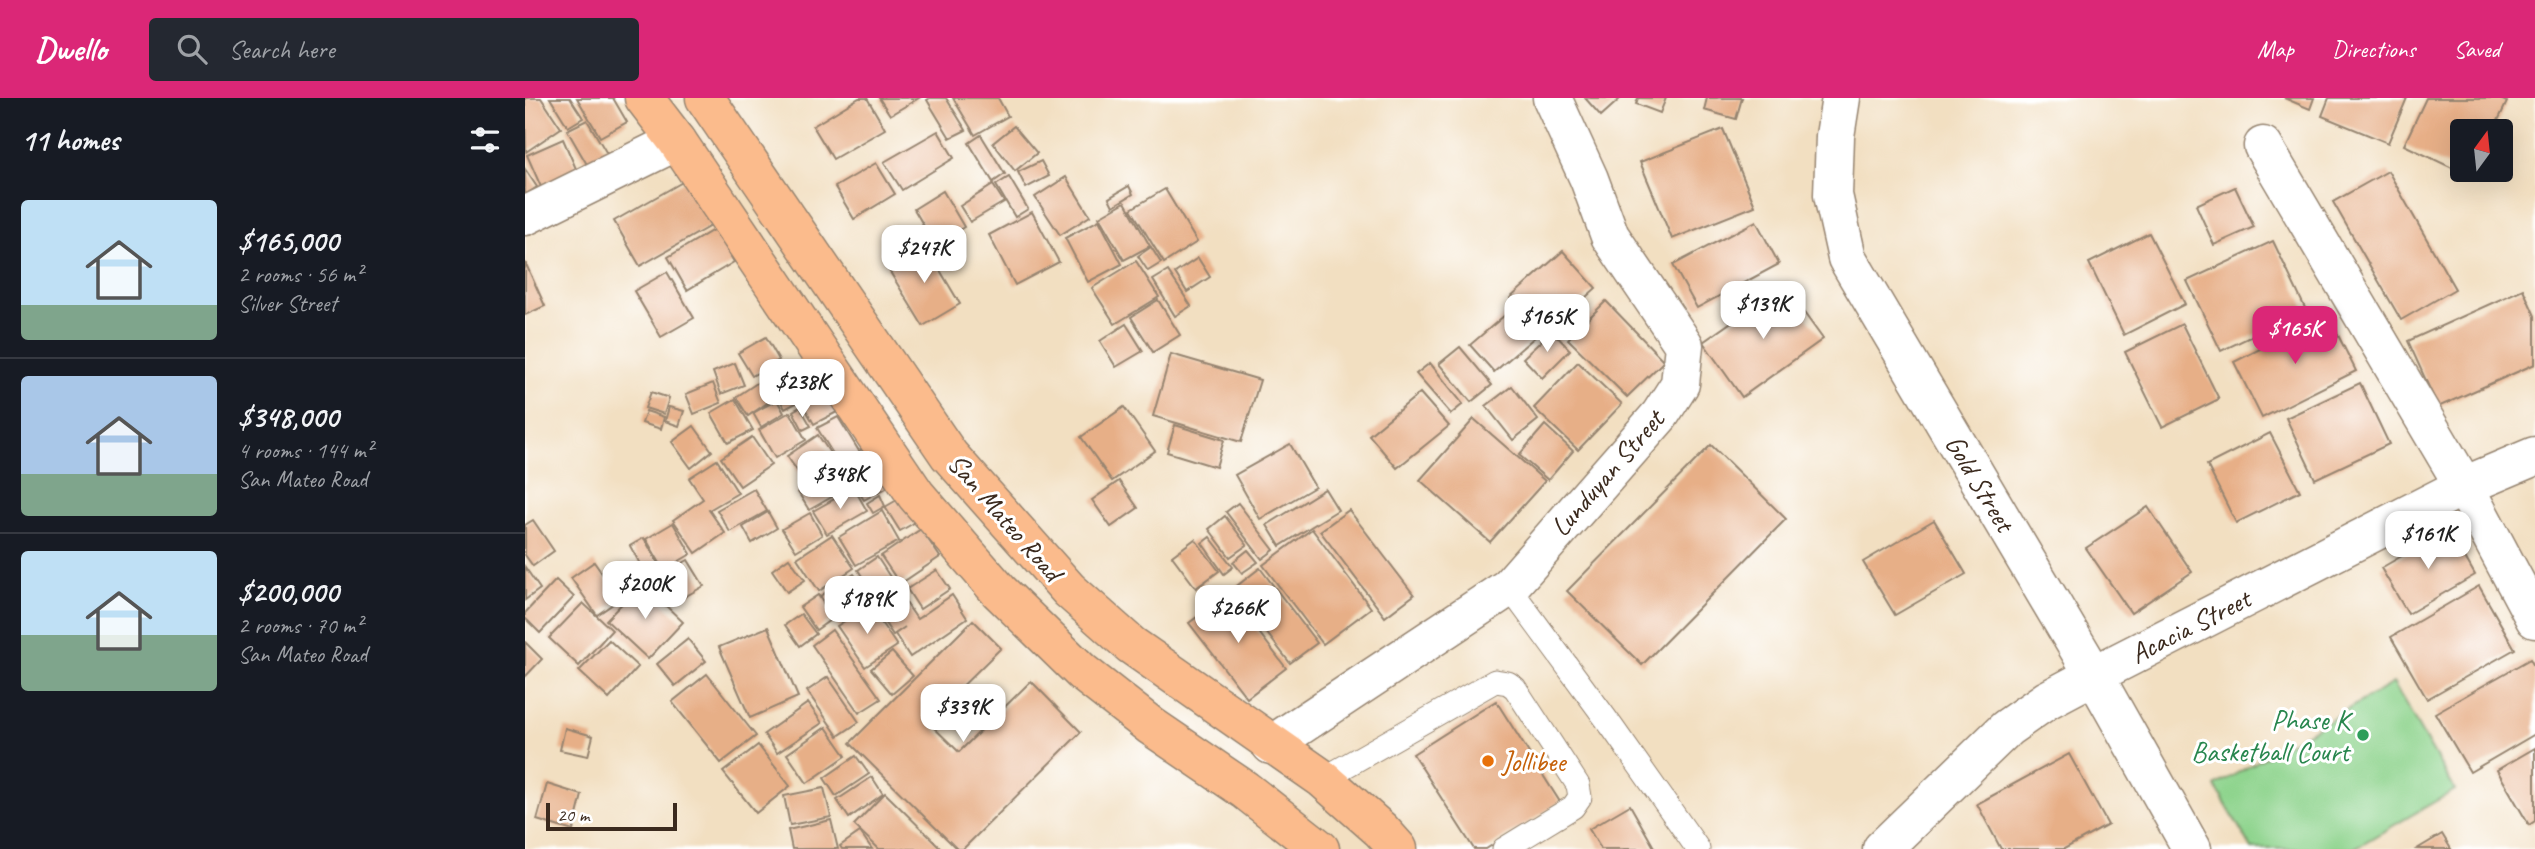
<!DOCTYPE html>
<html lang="en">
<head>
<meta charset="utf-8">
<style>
	body { margin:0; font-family:Caveat,sans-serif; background:#242831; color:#f1f3f6; height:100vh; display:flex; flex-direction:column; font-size:26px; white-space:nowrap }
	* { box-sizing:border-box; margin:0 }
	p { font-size:23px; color:#9ea1a6 }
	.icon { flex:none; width:38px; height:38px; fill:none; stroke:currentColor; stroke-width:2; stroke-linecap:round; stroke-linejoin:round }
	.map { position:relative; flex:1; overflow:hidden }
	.sheet { display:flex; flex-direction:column; background:#171b24; width:525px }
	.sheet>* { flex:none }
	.needle { width:46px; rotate:15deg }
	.controls { position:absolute; left:1925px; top:21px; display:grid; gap:14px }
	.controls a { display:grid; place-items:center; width:63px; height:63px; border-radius:7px; background:#171b24; box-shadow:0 7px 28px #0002; font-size:35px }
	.scale { position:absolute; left:21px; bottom:18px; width:131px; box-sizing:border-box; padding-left:7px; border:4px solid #3b2a1e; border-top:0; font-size:19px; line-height:24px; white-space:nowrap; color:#3b2a1e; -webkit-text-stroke:5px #fff; paint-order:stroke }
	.price { position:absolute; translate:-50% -60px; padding:0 16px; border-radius:14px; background:#fff; color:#222; font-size:23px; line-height:46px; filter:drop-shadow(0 2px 4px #0008) }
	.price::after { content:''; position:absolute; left:50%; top:42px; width:21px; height:16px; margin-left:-10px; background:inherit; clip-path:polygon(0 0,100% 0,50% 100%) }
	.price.on { background:#db2777; color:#fff }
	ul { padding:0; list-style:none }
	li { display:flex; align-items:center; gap:21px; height:175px; padding:0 21px }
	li+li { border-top:2px solid #363941 }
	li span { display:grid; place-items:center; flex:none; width:196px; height:140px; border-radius:7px; color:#555 }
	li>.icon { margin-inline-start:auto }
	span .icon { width:84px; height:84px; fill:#fffc; stroke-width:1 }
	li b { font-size:30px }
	h2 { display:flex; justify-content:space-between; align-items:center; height:84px; padding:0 21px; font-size:30px }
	header { display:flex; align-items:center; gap:42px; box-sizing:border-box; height:98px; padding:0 35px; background:#db2777; color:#fff }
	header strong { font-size:33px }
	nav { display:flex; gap:38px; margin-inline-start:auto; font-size:24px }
	.search { width:490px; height:63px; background:#242831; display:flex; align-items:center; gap:18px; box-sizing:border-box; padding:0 24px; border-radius:7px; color:#9ea1a6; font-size:26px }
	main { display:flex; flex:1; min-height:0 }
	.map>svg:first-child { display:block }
	.green { fill:#8fd48e; stroke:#657f56; stroke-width:2 }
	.building { fill:#e7af87 }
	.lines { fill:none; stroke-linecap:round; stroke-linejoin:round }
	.service-casing { stroke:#968470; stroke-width:25 }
	.minor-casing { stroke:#968470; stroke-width:41 }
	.tertiary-casing { stroke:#968470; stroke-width:41 }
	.primary-casing { stroke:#968470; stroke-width:41 }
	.service { stroke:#fff; stroke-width:23 }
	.minor { stroke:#fff; stroke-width:38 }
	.tertiary { stroke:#fff; stroke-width:38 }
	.primary { stroke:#fbbb8c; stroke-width:38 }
	.leisure-dot { fill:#2e9e5b; stroke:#fff; stroke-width:2.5 }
	.food-dot { fill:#e8710a; stroke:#fff; stroke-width:2.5 }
	.labels { text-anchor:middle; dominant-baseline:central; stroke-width:6; stroke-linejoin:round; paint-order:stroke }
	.street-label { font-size:28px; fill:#3b2a1e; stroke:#fff }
	.leisure-label { font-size:28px; fill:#27864d; stroke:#fff; text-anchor:end }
	.food-label { font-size:28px; fill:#c56008; stroke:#fff; text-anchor:start }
</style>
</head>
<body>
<header>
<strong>Dwello</strong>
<div class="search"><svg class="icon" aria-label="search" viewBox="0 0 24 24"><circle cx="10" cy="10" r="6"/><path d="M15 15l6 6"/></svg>Search here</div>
<nav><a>Map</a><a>Directions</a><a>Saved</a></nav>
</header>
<main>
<section class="sheet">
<h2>11 homes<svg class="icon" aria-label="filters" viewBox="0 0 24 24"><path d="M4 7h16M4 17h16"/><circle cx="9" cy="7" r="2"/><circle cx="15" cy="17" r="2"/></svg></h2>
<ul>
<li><span style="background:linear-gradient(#bfe0f5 75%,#7fa58c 0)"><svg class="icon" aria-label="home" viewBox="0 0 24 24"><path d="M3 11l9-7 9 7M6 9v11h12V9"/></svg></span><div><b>$165,000</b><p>2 rooms · 56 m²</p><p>Silver Street</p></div></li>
<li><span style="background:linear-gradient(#a9c7e8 70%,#7fa58c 0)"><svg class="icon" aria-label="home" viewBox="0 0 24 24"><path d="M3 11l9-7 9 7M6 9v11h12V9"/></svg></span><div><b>$348,000</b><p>4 rooms · 144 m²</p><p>San Mateo Road</p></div></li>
<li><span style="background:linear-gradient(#bfe0f5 60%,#7fa58c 0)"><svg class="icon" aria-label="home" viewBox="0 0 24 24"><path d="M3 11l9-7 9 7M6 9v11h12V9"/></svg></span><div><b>$200,000</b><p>2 rooms · 70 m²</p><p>San Mateo Road</p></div></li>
</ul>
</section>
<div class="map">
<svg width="2010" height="751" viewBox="0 0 2010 751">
	<rect width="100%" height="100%" fill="#fff"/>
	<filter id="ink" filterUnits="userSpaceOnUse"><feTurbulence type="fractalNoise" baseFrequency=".0143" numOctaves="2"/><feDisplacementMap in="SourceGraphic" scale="14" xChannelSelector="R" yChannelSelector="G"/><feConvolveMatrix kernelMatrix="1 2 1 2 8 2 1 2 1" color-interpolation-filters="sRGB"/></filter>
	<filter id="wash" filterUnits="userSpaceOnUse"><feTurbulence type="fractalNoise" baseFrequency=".00686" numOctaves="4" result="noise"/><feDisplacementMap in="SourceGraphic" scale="28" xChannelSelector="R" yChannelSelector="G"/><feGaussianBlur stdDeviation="1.57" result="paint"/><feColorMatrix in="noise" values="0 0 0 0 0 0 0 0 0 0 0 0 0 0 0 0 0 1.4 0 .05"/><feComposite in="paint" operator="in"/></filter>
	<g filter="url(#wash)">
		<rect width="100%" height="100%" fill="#f2dfc1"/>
		<path class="green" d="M1868 585 1930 692 1828 751H1727L1690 688Z"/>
		<g id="blocks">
			<g class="building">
				<path d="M0 0H16L36 30 1 54Z"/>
				<path d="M25 0H45L58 20 43 29Z"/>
				<path d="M52 0H88L102 24 75 39Z"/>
				<path d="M334 0H342L360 31 308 61 288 28Z"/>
				<path d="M354 0H394L365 17Z"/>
				<path d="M405 0H421L441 32 425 40 402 2Z"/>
				<path d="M428 0H473L483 18 450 37Z"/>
				<path d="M1060 0H1096L1076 18Z"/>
				<path d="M1113 0H1141L1135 15 1111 6Z"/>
				<path d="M1182 0H1217L1211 21 1179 12Z"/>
				<path d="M1759 0H1789L1785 11Z"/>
				<path d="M1804 0H1882L1863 45 1797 18Z"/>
				<path d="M1901 0H1973L1982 4 1968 33H1937V72H1949L1946 79 1879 47Z"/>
				<path d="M62 22 84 59 64 70 42 32Z"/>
				<path d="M489 28 512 55 490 73 468 45Z"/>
				<path d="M1198 31 1230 108 1147 141 1115 64Z"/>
				<path d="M413 33 429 60 377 92 359 64Z"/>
				<path d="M456 37 480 76 468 84 444 45Z"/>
				<path d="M38 41 52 73 16 89 2 57Z"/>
				<path d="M516 63 524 78 501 90 493 74Z"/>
				<path d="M351 65 370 96 329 121 310 89Z"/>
				<path d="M0 71 12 89 0 97Z"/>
				<path d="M1863 73 1930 191 1876 222 1808 104Z"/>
				<path d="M484 79 503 111 490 119 471 87Z"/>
				<path d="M541 79 565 118 535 137 510 99Z"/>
				<path d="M161 82 187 127 115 168 89 123Z"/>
				<path d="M468 87 479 104 445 124 435 108Z"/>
				<path d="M604 88 608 96 588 108 584 100Z"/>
				<path d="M1710 89 1729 129 1689 147 1671 107Z"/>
				<path d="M640 91 672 144 639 165 606 111Z"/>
				<path d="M418 93 439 129 410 147 389 111Z"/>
				<path d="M600 104 625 148 599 162 574 119Z"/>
				<path d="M507 114 534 164 490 187 464 137Z"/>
				<path d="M574 122 597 166 563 184 540 140Z"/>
				<path d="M1231 123 1254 166 1172 210 1148 167Z"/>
				<path d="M190 131 209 164 162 192 143 159Z"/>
				<path d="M1624 135 1660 206 1599 237 1564 165Z"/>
				<path d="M1748 143 1781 212 1696 253 1662 183Z"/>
				<path d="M400 147 435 206 398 228 362 169Z"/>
				<path d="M626 149 636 165 623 173 613 158Z"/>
				<path d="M1038 153 1071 190 1019 237 985 200Z"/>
				<path d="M673 160 685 179 662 194 650 175Z"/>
				<path d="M611 163 634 199 590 226 567 190Z"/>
				<path d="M0 164 20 208 0 217Z"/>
				<path d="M643 173 666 208 650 218 628 182Z"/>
				<path d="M142 174 169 220 136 239 109 193Z"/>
				<path d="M1259 187 1298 241 1217 299 1178 244Z"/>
				<path d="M1998 191 2010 218V266L1913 309 1883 243Z"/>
				<path d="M633 202 655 237 628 254 606 219Z"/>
				<path d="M1081 203 1139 263 1102 299 1043 241Z"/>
				<path d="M987 211 1011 238 969 274 945 247Z"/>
				<path d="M1803 217 1831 273 1737 320 1709 264Z"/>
				<path d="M601 226 618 253 591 269 575 243Z"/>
				<path d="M1657 226 1694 301 1637 329 1600 254Z"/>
				<path d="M1027 233 1045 252 1017 280 998 260Z"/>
				<path d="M241 239 254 262 227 278 213 255Z"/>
				<path d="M935 249 967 287 946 304 914 266Z"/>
				<path d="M646 256 735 282 716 344 628 318Z"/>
				<path d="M1053 264 1097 306 1053 352 1009 310Z"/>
				<path d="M210 265 219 287 196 296 188 274Z"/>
				<path d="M905 265 938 306 926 316 891 276Z"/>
				<path d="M258 269 270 289 252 299 239 279Z"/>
				<path d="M235 283 248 301 223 318 211 299Z"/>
				<path d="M295 284 312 314 289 326 272 296Z"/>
				<path d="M188 285 196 305 169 316 161 296Z"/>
				<path d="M1835 285 1864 346 1790 381 1761 320Z"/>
				<path d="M987 288 1013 322 988 342 961 308Z"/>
				<path d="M267 293 273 304 260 311 254 300Z"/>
				<path d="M126 294 144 300 139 316 120 310Z"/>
				<path d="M895 295 924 328 872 370 844 337Z"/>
				<path d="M210 301 228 332 203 345 186 315Z"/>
				<path d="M252 302 259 315 236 329 228 315Z"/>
				<path d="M144 309 159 313 154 328 140 323Z"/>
				<path d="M275 309 286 328 278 332 268 313Z"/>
				<path d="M599 309 630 353 587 383 556 339Z"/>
				<path d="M121 313 139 319 136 331 117 325Z"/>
				<path d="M265 314 281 342 250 360 234 332Z"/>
				<path d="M313 319 334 353 340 349 348 363 323 377 315 363 313 364 292 330Z"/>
				<path d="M949 321 1020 383 965 444 895 382Z"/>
				<path d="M650 327 699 342 691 369 642 354Z"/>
				<path d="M1020 327 1048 353 1023 382 994 357Z"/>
				<path d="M169 328 187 353 166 370 147 344Z"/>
				<path d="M1745 335 1775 393 1711 425 1682 367Z"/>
				<path d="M293 337 313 367 282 387 262 358Z"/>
				<path d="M227 339 246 367 215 388 196 360Z"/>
				<path d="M765 346 790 389 735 421 710 377Z"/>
				<path d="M1186 347 1261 421 1117 567 1042 493Z"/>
				<path d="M192 362 213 395 184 412 200 435 171 455 148 422 178 401 164 380Z"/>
				<path d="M352 364 365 388 354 394 352 391 353 394 339 402 325 380Z"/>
				<path d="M315 370 326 388 284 412 273 394Z"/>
				<path d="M594 383 613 410 586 429 567 402Z"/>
				<path d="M329 390 342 413 302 436 288 413Z"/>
				<path d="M229 391 242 413 205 434 192 412Z"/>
				<path d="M800 391 813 412 755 448 742 427Z"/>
				<path d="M355 397 360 408 348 415 342 405Z"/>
				<path d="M379 398 394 422 375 433 360 409Z"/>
				<path d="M713 405 749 452 737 461 701 414Z"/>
				<path d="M1623 409 1667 474 1606 515 1561 450Z"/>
				<path d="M824 412 889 497 860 519 795 433Z"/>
				<path d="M357 413 374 443 331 467 314 439Z"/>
				<path d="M243 414 252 430 227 445 218 429Z"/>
				<path d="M285 415 297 437 271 453 257 431Z"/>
				<path d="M700 418 722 447 705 459 684 431Z"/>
				<path d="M8 422 29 453 8 468 0 457V427Z"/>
				<path d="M1409 422 1441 476 1370 517 1338 464Z"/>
				<path d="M148 425 166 456 139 472 121 441Z"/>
				<path d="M396 431 415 459 375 486 356 458Z"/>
				<path d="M787 431 846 510 798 546 738 467Z"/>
				<path d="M1924 431 1950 477 1883 516 1856 470Z"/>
				<path d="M307 437 329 470 294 493 272 460Z"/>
				<path d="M685 439 708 469 699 476 677 445Z"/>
				<path d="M119 440 133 465 119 473 105 448Z"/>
				<path d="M670 441 694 473 671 490 647 458Z"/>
				<path d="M723 452 733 464 717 475 708 464Z"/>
				<path d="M352 459 369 485 350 498 333 472Z"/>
				<path d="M264 460 280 482 262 494 247 472Z"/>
				<path d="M163 462 179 488 154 502 138 476Z"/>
				<path d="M69 464 95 501 72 517 46 480Z"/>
				<path d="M0 469 15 491 0 502Z"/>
				<path d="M735 470 792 545 765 565 708 491Z"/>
				<path d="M412 472 425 491 395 511 382 491Z"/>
				<path d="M329 476 346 500 326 513 309 489Z"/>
				<path d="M31 482 49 499 15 535 0 520V515Z"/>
				<path d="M117 485 158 524 123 561 81 522Z"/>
				<path d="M1954 488 1990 551 1902 601 1866 539Z"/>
				<path d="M308 490 324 514 311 522 295 498Z"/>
				<path d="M371 490 392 521 427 497 442 520 385 559 370 536 380 529 368 537 347 506Z"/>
				<path d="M704 495 761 570 722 600 664 525Z"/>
				<path d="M293 497 308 520 291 532 275 509Z"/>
				<path d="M58 505 87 532 54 568 24 540Z"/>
				<path d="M344 507 372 548 340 569 312 528Z"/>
				<path d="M276 516 291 536 275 548 260 527Z"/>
				<path d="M448 522 476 550 402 623 434 654 506 583 556 634 438 751H432L325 645Z"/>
				<path d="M243 529 273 599 225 620 194 549Z"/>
				<path d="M307 532 356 601 334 615 287 547Z"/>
				<path d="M163 541 181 563 150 588 132 566Z"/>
				<path d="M84 542 113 569 84 601 54 573Z"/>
				<path d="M0 544 17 561 0 579Z"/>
				<path d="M367 554 388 578 367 596 346 571Z"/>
				<path d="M2005 561 2010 570V636L1945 674 1910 615Z"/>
				<path d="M182 576 231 638 196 665 147 604Z"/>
				<path d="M303 579 334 624 313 638 282 593Z"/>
				<path d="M971 603 1035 704 961 751H949L888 656Z"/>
				<path d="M283 605 297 625 252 655 239 636Z"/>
				<path d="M301 629 321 658 282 685 262 656Z"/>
				<path d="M40 630 68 638 63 658 35 652Z"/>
				<path d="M233 647 265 688 231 715 198 674Z"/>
				<path d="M2010 650V723L2004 727 1972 672Z"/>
				<path d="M1544 656 1583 727 1539 751H1476L1452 706Z"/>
				<path d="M331 658 344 676 311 698 299 680Z"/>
				<path d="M347 679 358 696 324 720 312 702Z"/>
				<path d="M22 686 57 697 48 733 12 722Z"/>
				<path d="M299 690 306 719 265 727 259 698Z"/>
				<path d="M360 695 417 751H354L329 727Z"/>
				<path d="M1105 707 1130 751H1076L1064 731Z"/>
				<path d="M306 722 313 751H267L263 732Z"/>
				<path d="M335 734 347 751H317L315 748Z"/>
				<path d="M1917 736 1926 751H1892Z"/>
			</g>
		</g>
	</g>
	<g filter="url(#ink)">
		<use href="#blocks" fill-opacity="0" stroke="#968470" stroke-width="2"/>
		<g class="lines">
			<defs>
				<g id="service">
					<path d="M984 489 1087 629 1173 751"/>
					<path d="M798 681 970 583 983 585 990 590 1053 687 1055 699 1048 709 979 751"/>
				</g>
				<g id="minor">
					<path d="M1738 48 1939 388 2010 521"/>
					<path d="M0 118 152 43"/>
					<path d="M746 647 984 489 1135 317 1155 286 1159 247 1085 138 1064 81 1027 0"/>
					<path d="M1667 751 1569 577 1939 388 2010 358"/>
				</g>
				<path id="tertiary" d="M1316 0 1310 38 1308 97 1322 160 1569 577 1522 602 1482 630 1357 751"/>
				<g id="primary">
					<path d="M119 0 152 43 391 397 474 493 557 574 626 628 720 692 795 751"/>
					<path d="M180 0 424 357 544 492 606 547 798 681 856 732 873 751"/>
				</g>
			</defs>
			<use href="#service" class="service-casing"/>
			<use href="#minor" class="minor-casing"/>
			<use href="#tertiary" class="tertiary-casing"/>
			<use href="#primary" class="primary-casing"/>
			<use href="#service" class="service"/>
			<use href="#minor" class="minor"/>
			<use href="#tertiary" class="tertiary"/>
			<use href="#primary" class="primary"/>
		</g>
	</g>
	<circle class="leisure-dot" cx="1838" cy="637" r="7"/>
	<circle class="food-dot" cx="963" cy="663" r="7"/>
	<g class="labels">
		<g class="street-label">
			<text transform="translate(1082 375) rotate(-49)">Lunduyan Street</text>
			<text transform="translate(1455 385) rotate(59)">Gold Street</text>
			<text transform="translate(480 419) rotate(49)">San Mateo Road</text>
			<text transform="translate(1665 528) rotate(-27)">Acacia Street</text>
		</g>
		<g class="leisure-label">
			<text x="1824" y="621">Phase K<tspan x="1824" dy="32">Basketball Court</tspan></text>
		</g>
		<g class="food-label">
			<text x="977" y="663">Jollibee</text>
		</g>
	</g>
</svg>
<div class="controls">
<a><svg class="needle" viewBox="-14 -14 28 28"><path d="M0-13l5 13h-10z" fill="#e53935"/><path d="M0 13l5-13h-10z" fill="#9ea1a6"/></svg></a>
</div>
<div class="scale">20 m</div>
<b class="price" style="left:399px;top:187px">$247K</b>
<b class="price" style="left:1238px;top:243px">$139K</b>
<b class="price" style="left:1022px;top:256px">$165K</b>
<b class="price on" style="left:1770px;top:268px">$165K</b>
<b class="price" style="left:277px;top:321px">$238K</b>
<b class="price" style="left:315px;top:413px">$348K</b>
<b class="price" style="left:1903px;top:473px">$161K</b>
<b class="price" style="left:120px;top:523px">$200K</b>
<b class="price" style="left:342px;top:538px">$189K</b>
<b class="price" style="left:713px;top:547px">$266K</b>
<b class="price" style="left:438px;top:646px">$339K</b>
</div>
</main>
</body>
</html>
